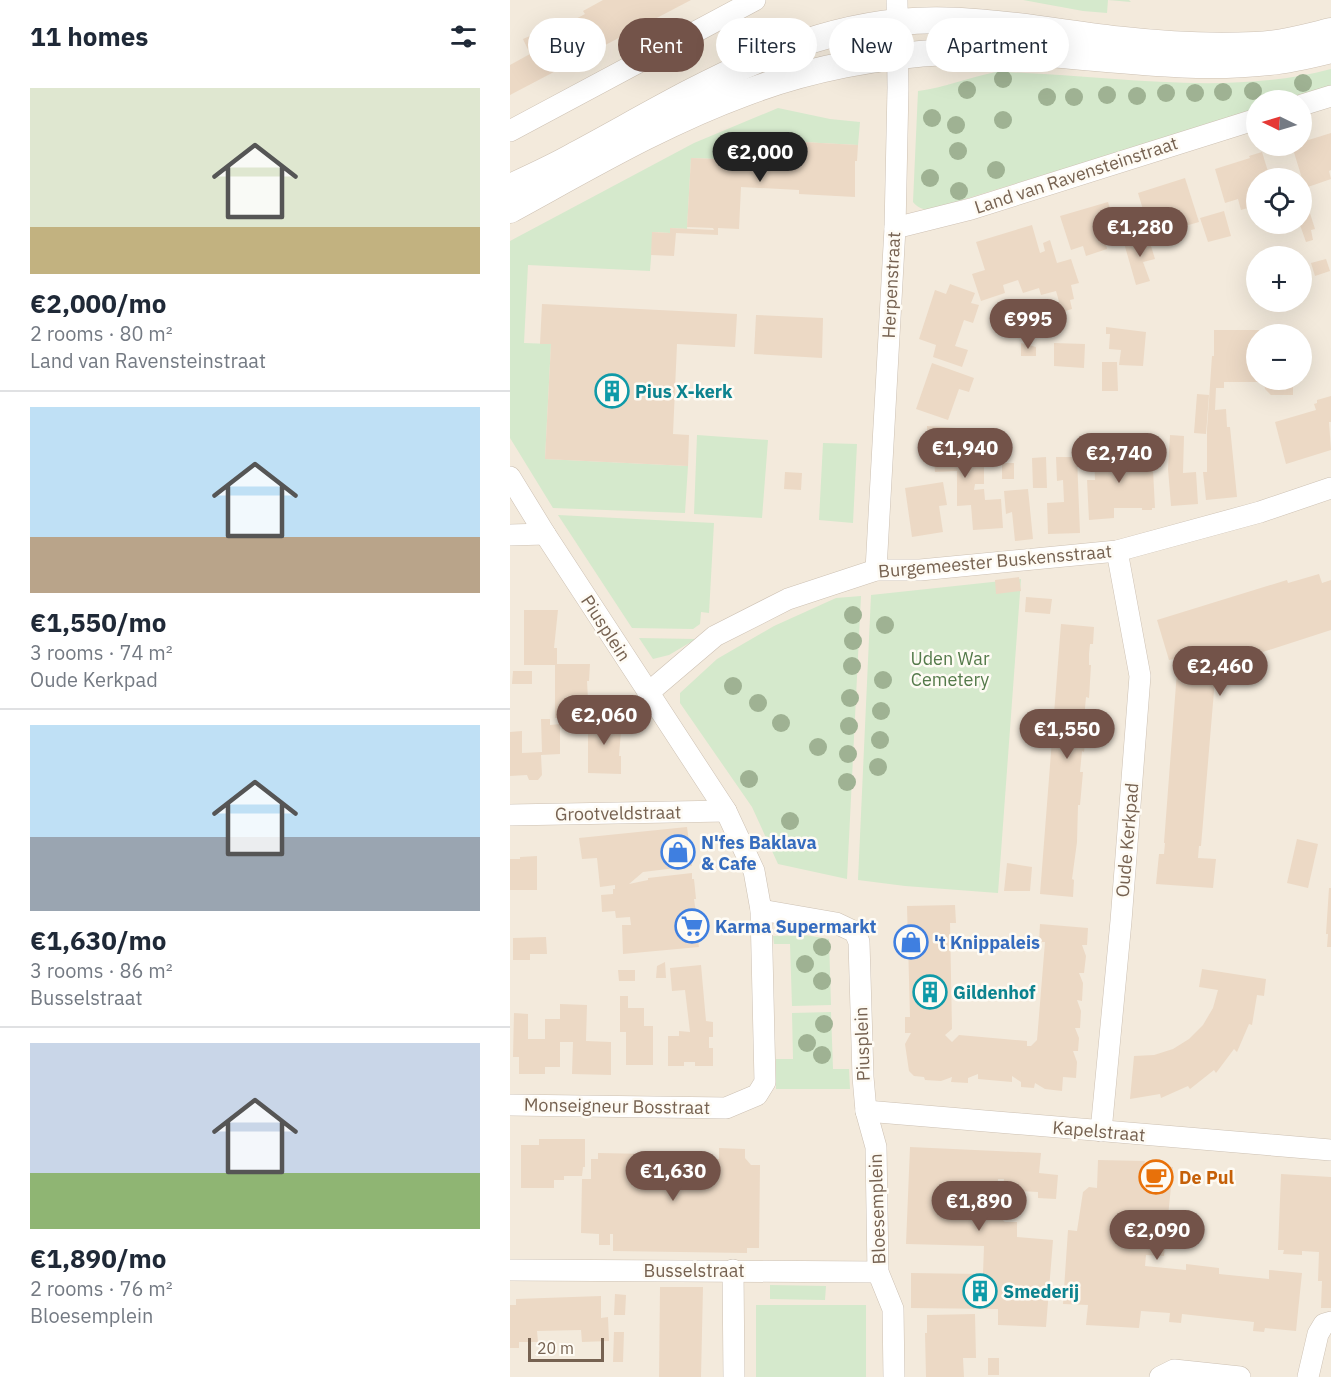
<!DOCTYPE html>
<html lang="en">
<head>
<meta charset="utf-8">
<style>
	body { margin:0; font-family:"IBM Plex Sans",sans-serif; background:#f6f6f7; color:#1f2937; height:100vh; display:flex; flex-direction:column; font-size:22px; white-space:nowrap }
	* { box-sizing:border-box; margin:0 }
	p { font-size:20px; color:#747a83 }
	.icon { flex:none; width:33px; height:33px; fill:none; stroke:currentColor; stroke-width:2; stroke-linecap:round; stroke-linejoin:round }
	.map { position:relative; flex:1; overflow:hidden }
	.drawer { display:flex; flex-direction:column; background:#fff; width:510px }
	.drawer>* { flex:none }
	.guide { position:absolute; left:18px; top:18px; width:570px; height:54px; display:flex; gap:12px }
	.needle { width:39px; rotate:275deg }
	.controls { position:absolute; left:736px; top:90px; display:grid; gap:12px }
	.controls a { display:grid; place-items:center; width:66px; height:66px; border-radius:50%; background:#fff; box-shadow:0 6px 24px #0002; font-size:30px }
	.scale { position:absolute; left:18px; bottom:15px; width:76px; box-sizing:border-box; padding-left:6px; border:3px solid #766251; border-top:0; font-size:16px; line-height:21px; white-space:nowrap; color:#766251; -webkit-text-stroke:4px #fefbf4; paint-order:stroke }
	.price { position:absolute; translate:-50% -51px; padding:0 14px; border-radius:21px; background:#735349; color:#fff; font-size:20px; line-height:39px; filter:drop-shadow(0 2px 3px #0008) }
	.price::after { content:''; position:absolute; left:50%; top:36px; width:18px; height:14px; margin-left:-9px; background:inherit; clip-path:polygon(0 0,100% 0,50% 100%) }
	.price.active { background:#222; color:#fff }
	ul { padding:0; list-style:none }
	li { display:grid; align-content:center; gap:12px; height:318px; padding:0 30px }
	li+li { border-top:2px solid #e0e1e3 }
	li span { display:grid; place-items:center; height:186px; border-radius:0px; color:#555 }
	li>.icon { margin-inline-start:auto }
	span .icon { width:108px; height:108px; fill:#fffc; stroke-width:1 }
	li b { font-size:26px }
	h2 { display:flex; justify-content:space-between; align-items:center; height:72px; padding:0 30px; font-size:26px }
	.pill { padding:0 21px; border-radius:27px; background:#fff; box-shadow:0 6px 24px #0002; font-size:21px; line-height:54px }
	.pill.active { background:#735349; color:#fff }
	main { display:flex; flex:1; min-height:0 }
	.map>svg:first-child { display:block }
	.residential { fill:#f3eadc; fill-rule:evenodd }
	.green { fill:#d5e9cc }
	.building { fill:#ecd9c5 }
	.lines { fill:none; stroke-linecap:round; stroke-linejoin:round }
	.minor-casing { stroke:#cdc1b3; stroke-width:22 }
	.tertiary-casing { stroke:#cdc1b3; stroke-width:27 }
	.minor { stroke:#fff; stroke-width:21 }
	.tertiary { stroke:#fff; stroke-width:26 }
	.tree { fill:#9fb293 }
	.labels { text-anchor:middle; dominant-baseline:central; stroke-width:5; stroke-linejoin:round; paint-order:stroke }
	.street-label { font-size:18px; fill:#766251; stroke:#fefbf4 }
	.culture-label { font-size:18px; font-weight:bold; fill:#0d838f; stroke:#fefbf4; text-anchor:start }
	.park-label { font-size:18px; fill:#547a4a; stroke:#fefbf4 }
	.shop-label { font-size:18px; font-weight:bold; fill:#366cbe; stroke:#fefbf4; text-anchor:start }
	.food-label { font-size:18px; font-weight:bold; fill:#c56008; stroke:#fefbf4; text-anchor:start }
</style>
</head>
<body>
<main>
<section class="drawer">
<h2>11 homes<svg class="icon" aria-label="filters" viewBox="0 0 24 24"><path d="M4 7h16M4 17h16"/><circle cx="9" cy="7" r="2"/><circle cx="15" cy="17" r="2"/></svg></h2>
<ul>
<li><span style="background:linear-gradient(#dfe7d0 75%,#c2b280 0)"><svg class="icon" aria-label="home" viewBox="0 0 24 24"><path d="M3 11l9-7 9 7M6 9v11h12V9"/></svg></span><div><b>€2,000/mo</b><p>2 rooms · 80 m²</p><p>Land van Ravensteinstraat</p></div></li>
<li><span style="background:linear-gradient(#bfe0f5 70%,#b9a48a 0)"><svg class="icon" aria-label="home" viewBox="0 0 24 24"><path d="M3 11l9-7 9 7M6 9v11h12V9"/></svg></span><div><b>€1,550/mo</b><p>3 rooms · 74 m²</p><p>Oude Kerkpad</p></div></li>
<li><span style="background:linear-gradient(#bfe0f5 60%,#9aa5b1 0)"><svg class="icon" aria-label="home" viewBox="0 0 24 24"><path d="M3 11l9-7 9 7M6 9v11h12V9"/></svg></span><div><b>€1,630/mo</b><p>3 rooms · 86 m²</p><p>Busselstraat</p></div></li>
<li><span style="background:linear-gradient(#c9d6e8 70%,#8fb573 0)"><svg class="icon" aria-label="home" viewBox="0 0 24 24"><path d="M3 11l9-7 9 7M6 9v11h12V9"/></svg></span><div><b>€1,890/mo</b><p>2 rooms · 76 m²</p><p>Bloesemplein</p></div></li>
</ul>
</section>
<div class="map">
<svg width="821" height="1377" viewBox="0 0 821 1377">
	<rect width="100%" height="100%" fill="#fbf7ed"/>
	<path class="residential" d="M0 0H821V1377H0ZM747 100H792V146H747ZM747 178H792V224H747ZM747 256H792V302H747ZM747 334H792V380H747Z"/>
	<g class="green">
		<path d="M513 0H619L621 2 598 0 597 13 573 11Z"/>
		<path d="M821 69V87L776 100H747V109L423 209C414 210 409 209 403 202L408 91C434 88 459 77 486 72 597 74 711 98 821 69Z"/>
		<path d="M268 108 320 119 350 122 348 145 292 142V146H272L271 141 242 140 241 146H233L232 160 181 158 177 229 161 228 160 233 143 232 140 271 18 265 14 343 41 344 35 459 178 466 175 513 43 508 0 438V241L184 143Z"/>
		<path d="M187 435 258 440 252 518 184 514Z"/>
		<path d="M313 443 347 444 343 523 309 520Z"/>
		<path d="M48 515 204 523 199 613 191 612 190 624 183 629 122 628Z"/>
		<path d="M511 579 488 893 395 886 348 880 361 595Z"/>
		<path d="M351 596 337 879 268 864 242 807 170 703V693L207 659 264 626 326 598Z"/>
		<path d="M129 638 186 639 159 655 143 659Z"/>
		<path d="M295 935 319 939 321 1005 282 1006 280 944H264L263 936Z"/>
		<path d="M321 1012 323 1069H339L340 1089H266V1059H283L282 1013Z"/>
		<path d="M260 1285 316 1286 315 1300 260 1299Z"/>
		<rect x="246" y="1305" width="110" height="72"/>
	</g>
	<g class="building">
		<path d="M93 0H181L0 95V65L20 54 13 39 54 21 60 32 62 31 58 23 75 14 73 11Z"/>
		<path d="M821 133V170L819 171 821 179 795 188 782 146H792V142Z"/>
		<path d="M241 140 272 141V146H292V142L348 145 347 161H345V197L289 194V190L231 187 229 229 208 228V235L166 233 164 256 141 255 142 232 160 233V228L204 230 203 228 177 227 181 158 232 160 233 145 241 146Z"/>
		<path d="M752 152 760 178H747V205L731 210 728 199 715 203 705 169 740 158 739 156Z"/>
		<path d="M675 178 689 222 641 236 628 193Z"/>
		<path d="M792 188 805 229 801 230 803 240 796 242 790 225 778 228 777 224H792Z"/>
		<path d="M598 202 610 240 596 244 597 249 576 256 573 246 561 250 550 216Z"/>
		<path d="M714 211 721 236 698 242 690 218Z"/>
		<path d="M522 225 530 253 535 251 533 243 540 240 547 263 561 259 569 283 561 285 564 299 560 300 562 309 552 312 546 291 531 295 529 288 513 293 508 280 493 285 495 293 471 301 462 274 475 270 466 242Z"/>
		<path d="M638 236 645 259 633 262 640 281 626 285 614 243Z"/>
		<path d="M816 259 820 271 805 276 801 263Z"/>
		<path d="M440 284 465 293 461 303 469 305 463 323 454 320 445 346 458 350 452 367 423 357 426 345 409 339 425 290 436 294Z"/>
		<path d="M32 304 227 314 225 347 167 344 163 434 179 435 178 466 35 459 41 344H30Z"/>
		<path d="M246 315 313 318 312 358 244 354Z"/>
		<path d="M596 327 636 332 633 366 609 365 611 350 599 349 600 334H596Z"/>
		<path d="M704 330H756L757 334H747V380H783V395H761L755 389 754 382H714V388H706L705 410 716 409 717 427H720L727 497 696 500 693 472H697V429L702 356H704Z"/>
		<path d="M511 343 526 347V356H511Z"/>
		<path d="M544 343 575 344 574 368 544 366Z"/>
		<path d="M592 362H607L608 391H592Z"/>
		<path d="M422 363 464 378 459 392 449 389 438 420 406 409Z"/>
		<path d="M687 394 699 395 696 434 684 433Z"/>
		<path d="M821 396V422H819L821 450 776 464 765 422 806 410 804 404 807 403V400Z"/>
		<path d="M417 426 447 428 448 463H474V484H465L464 490 474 489 475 500 491 499 493 528 463 530 461 505 447 506V471L425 472 423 448H418Z"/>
		<path d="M660 435 674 436 673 473 686 472 688 504 661 506 658 469Z"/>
		<path d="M624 445 626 470H643L645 508H642V510H632V508H604V518L579 520 577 480H585L584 451 601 450 604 475 605 446Z"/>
		<path d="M536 457 537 488H523L522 458Z"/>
		<path d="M546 457H567L570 533 538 534 537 503 554 502 553 480 547 481Z"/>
		<rect x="492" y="463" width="12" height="16"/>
		<path d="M275 472 292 473 291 490 274 489Z"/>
		<path d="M433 482 437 505 429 506 433 532 402 537 395 488Z"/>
		<path d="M518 489 523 539 505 541 502 512 496 514 494 491Z"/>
		<path d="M809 574 812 583 821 580V630L706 667 691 846H689L688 858 706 859 703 888 646 884 649 854H654L655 843H654L668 658 659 660 647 620 777 580 778 583Z"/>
		<path d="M509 577 511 591 486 594 485 580Z"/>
		<path d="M516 597 542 599 540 614 515 612Z"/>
		<path d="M14 610H48L44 648H47V664H80L79 681H77L79 718H45V665H14Z"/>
		<path d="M551 624 584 627 583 644H580L579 654V665H581L579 698 576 697 575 708 576 735 574 752 572 751 570 772H573L570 805H568L567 842 562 879 564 880 563 897 530 894Z"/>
		<path d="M3 671H22V684H2Z"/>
		<path d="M78 718 112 719 109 756H111V774L78 773Z"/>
		<path d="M31 719H40V725L50 724V754L31 755 32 775 28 780H19L17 775 0 776V732L12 731V753L32 752Z"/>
		<path d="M177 827 182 866 133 872 119 884 138 880V878L182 873V879H184L186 899H184L190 941H188L189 947 113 954 112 925H121L120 917 106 918 105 911 92 912 91 895 103 894V889H105V885L90 887 87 858 72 859 69 838Z"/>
		<path d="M787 839 808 844 798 888 777 883Z"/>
		<path d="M27 856V890H0V859H10V857Z"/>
		<path d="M497 863 522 867 520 891H494Z"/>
		<path d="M819 888H821V947H817L818 934H816Z"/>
		<path d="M445 905 446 923H440L442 1029 435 1035 442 1042 449 1035 517 1041V1046H521L527 1040 535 942H529L530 924 578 928 577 945H572L576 956 574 973H569L573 983 572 1001 567 1000 571 1011 570 1028H565L569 1038 568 1051H563L567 1062 566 1078 553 1077 552 1091 535 1089 525 1083 524 1088 511 1087V1082L502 1076V1082L468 1079V1074L458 1078V1083L441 1082 442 1077 431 1081 415 1080 414 1077 404 1076 399 1071 395 1044 401 1033H395V1017H400L397 906Z"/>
		<path d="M36 937 37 954H20V960H3V938Z"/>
		<path d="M155 962 156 978H146L147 966Z"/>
		<path d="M191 965 196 1021 203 1022V1037H199V1048H203V1066H185V1062H174V1066H158V1036H169V1031L180 1032 175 990 162 991 160 968Z"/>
		<path d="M692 969 756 979 754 996 747 995 742 1025 739 1024 727 1052 724 1049 706 1073 704 1070 680 1089 678 1086 651 1098 650 1094 620 1099 624 1056 644 1055 663 1049 679 1039 693 1025 703 1008 708 990 689 987Z"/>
		<path d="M108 970H125V981H109Z"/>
		<path d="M110 996H118V1008H134V1026H143V1065H116V1032H110Z"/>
		<path d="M50 1004 77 1005 76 1041 101 1042V1075L62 1074 63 1042H50V1067H35V1074H9V1057H3L4 1013 18 1014V1039H35V1019H50Z"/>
		<path d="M29 1139H75V1167H73L72 1176H54V1180H44V1188H11V1145H29Z"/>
		<path d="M400 1147 531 1153 529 1173 548 1175 546 1199 528 1198V1192L493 1190 494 1179H488L487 1215 495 1222H507V1237L543 1240 536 1327 488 1325V1309L401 1308V1273L473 1274 474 1246 396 1244Z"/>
		<path d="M209 1148 235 1149V1158L241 1165H250L249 1248H237V1253L103 1251V1234H100V1245H89V1234L71 1233 72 1179H81V1159H88V1153L194 1155V1159H209Z"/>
		<path d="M588 1160 635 1161 634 1165 663 1167 654 1256 636 1255 635 1266 676 1270V1264L709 1268V1274L759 1279V1270L792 1273 786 1331 755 1328 754 1332 743 1331 744 1322 672 1314 671 1323 659 1322 660 1313 631 1311 629 1328 576 1325 578 1305 553 1304 558 1230 567 1231 573 1192 579 1187 587 1188Z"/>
		<path d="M771 1174 821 1177V1308H811L812 1281H808L809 1252 792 1251V1255L773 1254 774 1250H768Z"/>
		<path d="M150 1287H193L191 1377H149Z"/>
		<path d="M105 1294 116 1295 115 1315H104Z"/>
		<path d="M91 1296V1318L98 1317 99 1341 72 1342 71 1330 27 1331 28 1342H9V1348H0V1305H6V1299Z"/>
		<path d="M465 1314 466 1358H453L454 1377H416L415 1333H417V1315Z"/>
		<path d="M104 1332H114L113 1362H103Z"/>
		<rect x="478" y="1358" width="11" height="17"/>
	</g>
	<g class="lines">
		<defs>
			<g id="minor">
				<path d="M792 105 821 96"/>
				<path d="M0 131 245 0"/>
				<path d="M385 228 461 209 747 119"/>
				<path d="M0 477 35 534 216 811 244 871 251 910 255 1082 247 1095 216 1108 0 1105"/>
				<path d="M0 535 35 534"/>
				<path d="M366 570 385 228 388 88 387 0"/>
				<path d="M138 693 205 636 278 599 366 570H410L607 551 750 512 821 488"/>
				<path d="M0 815 216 811"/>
				<path d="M251 910 326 923 345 932 349 942 353 1077 356 1111 366 1147 368 1272 383 1309 384 1377"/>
				<path d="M356 1111 821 1150"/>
				<path d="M591 1131 611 921 630 676 607 551"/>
				<path d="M0 1270 368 1272"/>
				<path d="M223 1270 224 1377"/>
				<path d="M650 1377 664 1370 730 1377"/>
				<path d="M798 1377 808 1334 814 1324 821 1322"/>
			</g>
			<g id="tertiary">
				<path d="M0 187C22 177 44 167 65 155 168 100 270 33 389 22 464 15 540 32 614 40 658 45 702 47 745 45 771 44 796 37 821 31"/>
				<path d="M0 210C77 168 153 123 235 93 298 69 371 55 438 52 545 46 652 74 759 62 780 60 801 55 821 50"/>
			</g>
		</defs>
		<use href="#minor" class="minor-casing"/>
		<use href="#tertiary" class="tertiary-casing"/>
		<use href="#minor" class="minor"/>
		<use href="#tertiary" class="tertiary"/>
	</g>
	<g class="tree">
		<circle cx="493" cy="79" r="9"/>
		<circle cx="793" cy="83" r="9"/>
		<circle cx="457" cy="90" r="9"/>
		<circle cx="743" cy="91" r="9"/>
		<circle cx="713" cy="92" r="9"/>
		<circle cx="656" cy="93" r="9"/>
		<circle cx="685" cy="93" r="9"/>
		<circle cx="597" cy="95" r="9"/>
		<circle cx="627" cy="96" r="9"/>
		<circle cx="537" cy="97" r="9"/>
		<circle cx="564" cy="97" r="9"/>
		<circle cx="422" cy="118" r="9"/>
		<circle cx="493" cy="120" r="9"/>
		<circle cx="446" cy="125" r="9"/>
		<circle cx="448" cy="151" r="9"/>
		<circle cx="486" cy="170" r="9"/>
		<circle cx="420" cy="178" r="9"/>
		<circle cx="449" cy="191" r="9"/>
		<circle cx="343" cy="615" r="9"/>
		<circle cx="375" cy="625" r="9"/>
		<circle cx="343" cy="641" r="9"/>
		<circle cx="342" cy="666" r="9"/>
		<circle cx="373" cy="680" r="9"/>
		<circle cx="223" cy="686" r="9"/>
		<circle cx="340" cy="698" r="9"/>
		<circle cx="248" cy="703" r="9"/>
		<circle cx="371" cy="711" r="9"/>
		<circle cx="271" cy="723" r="9"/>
		<circle cx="339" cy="726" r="9"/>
		<circle cx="370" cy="740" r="9"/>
		<circle cx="308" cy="747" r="9"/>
		<circle cx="338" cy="754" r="9"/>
		<circle cx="368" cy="767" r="9"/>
		<circle cx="239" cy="779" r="9"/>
		<circle cx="337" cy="782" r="9"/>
		<circle cx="280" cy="821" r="9"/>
		<circle cx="312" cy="947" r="9"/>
		<circle cx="295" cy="964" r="9"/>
		<circle cx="312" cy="981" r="9"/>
		<circle cx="314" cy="1024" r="9"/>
		<circle cx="297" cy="1043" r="9"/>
		<circle cx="312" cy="1055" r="9"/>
	</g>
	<defs>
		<symbol id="building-ring" viewBox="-11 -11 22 22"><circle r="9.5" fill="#fefbf4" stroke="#0f9aa8" stroke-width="1.5"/><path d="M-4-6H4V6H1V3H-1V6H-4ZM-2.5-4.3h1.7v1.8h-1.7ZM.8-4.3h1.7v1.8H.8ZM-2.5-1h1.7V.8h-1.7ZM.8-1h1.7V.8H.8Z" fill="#0f9aa8"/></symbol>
		<symbol id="shop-ring" viewBox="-11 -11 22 22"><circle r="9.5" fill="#fefbf4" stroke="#3f7fe0" stroke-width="1.5"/><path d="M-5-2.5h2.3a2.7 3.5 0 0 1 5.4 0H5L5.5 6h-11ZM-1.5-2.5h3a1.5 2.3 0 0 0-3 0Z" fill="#3f7fe0"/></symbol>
		<symbol id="supermarket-ring" viewBox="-11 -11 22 22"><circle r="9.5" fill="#fefbf4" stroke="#3f7fe0" stroke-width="1.5"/><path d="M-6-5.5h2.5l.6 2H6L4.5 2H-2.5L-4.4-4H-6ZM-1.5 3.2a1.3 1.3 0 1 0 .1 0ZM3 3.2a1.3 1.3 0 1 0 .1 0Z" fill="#3f7fe0"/></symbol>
		<symbol id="cafe-ring" viewBox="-11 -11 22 22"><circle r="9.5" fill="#fefbf4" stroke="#e8710a" stroke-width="1.5"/><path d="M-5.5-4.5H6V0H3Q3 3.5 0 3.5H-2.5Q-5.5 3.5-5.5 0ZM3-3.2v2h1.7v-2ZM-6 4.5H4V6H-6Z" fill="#e8710a"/></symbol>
	</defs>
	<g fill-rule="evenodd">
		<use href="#building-ring" x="83" y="372" width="38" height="38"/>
		<use href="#shop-ring" x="149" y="833" width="38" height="38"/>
		<use href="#supermarket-ring" x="163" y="907" width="38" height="38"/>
		<use href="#shop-ring" x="382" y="923" width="38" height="38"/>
		<use href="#building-ring" x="401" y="973" width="38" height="38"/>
		<use href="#cafe-ring" x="627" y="1158" width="38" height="38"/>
		<use href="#building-ring" x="451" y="1272" width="38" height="38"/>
	</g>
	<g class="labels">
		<g class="street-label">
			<text transform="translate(566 175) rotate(-18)">Land van Ravensteinstraat</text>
			<text transform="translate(381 285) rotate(-87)">Herpenstraat</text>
			<text transform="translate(485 561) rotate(-5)">Burgemeester Buskensstraat</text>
			<text transform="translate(96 628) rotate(57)">Piusplein</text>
			<text transform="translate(108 813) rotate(-1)">Grootveldstraat</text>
			<text transform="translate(617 840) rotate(-85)">Oude Kerkpad</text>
			<text transform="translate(352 1044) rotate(-92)">Piusplein</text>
			<text transform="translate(107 1106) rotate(1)">Monseigneur Bosstraat</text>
			<text transform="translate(589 1131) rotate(5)">Kapelstraat</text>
			<text transform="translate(367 1209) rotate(-92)">Bloesemplein</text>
			<text x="184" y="1270">Busselstraat</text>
		</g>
		<g class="culture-label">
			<text x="125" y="391">Pius X-kerk</text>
			<text x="443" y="992">Gildenhof</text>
			<text x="493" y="1291">Smederij</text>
		</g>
		<g class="park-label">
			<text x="440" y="658">Uden War<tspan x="440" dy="21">Cemetery</tspan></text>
		</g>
		<g class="shop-label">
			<text x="191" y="842">N'fes Baklava<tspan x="191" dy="21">&amp; Cafe</tspan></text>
			<text x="205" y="926">Karma Supermarkt</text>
			<text x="424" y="942">'t Knippaleis</text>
		</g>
		<g class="food-label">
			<text x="669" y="1177">De Pul</text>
		</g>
	</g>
</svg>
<div class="controls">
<a><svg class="needle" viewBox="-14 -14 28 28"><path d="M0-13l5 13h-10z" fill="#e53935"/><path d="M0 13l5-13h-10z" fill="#747a83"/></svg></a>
<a><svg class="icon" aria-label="locate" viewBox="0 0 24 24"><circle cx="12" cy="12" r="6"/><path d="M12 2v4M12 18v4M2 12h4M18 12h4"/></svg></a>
<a>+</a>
<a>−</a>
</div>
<div class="scale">20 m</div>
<b class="price active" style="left:250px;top:183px">€2,000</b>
<b class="price" style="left:630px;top:258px">€1,280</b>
<b class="price" style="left:518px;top:350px">€995</b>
<b class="price" style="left:455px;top:479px">€1,940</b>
<b class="price" style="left:609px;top:484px">€2,740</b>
<b class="price" style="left:710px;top:697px">€2,460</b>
<b class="price" style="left:94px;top:746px">€2,060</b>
<b class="price" style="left:557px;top:760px">€1,550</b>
<b class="price" style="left:163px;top:1202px">€1,630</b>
<b class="price" style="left:469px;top:1232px">€1,890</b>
<b class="price" style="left:647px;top:1261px">€2,090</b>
<div class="guide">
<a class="pill">Buy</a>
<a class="pill active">Rent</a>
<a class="pill">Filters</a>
<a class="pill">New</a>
<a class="pill">Apartment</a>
</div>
</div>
</main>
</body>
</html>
